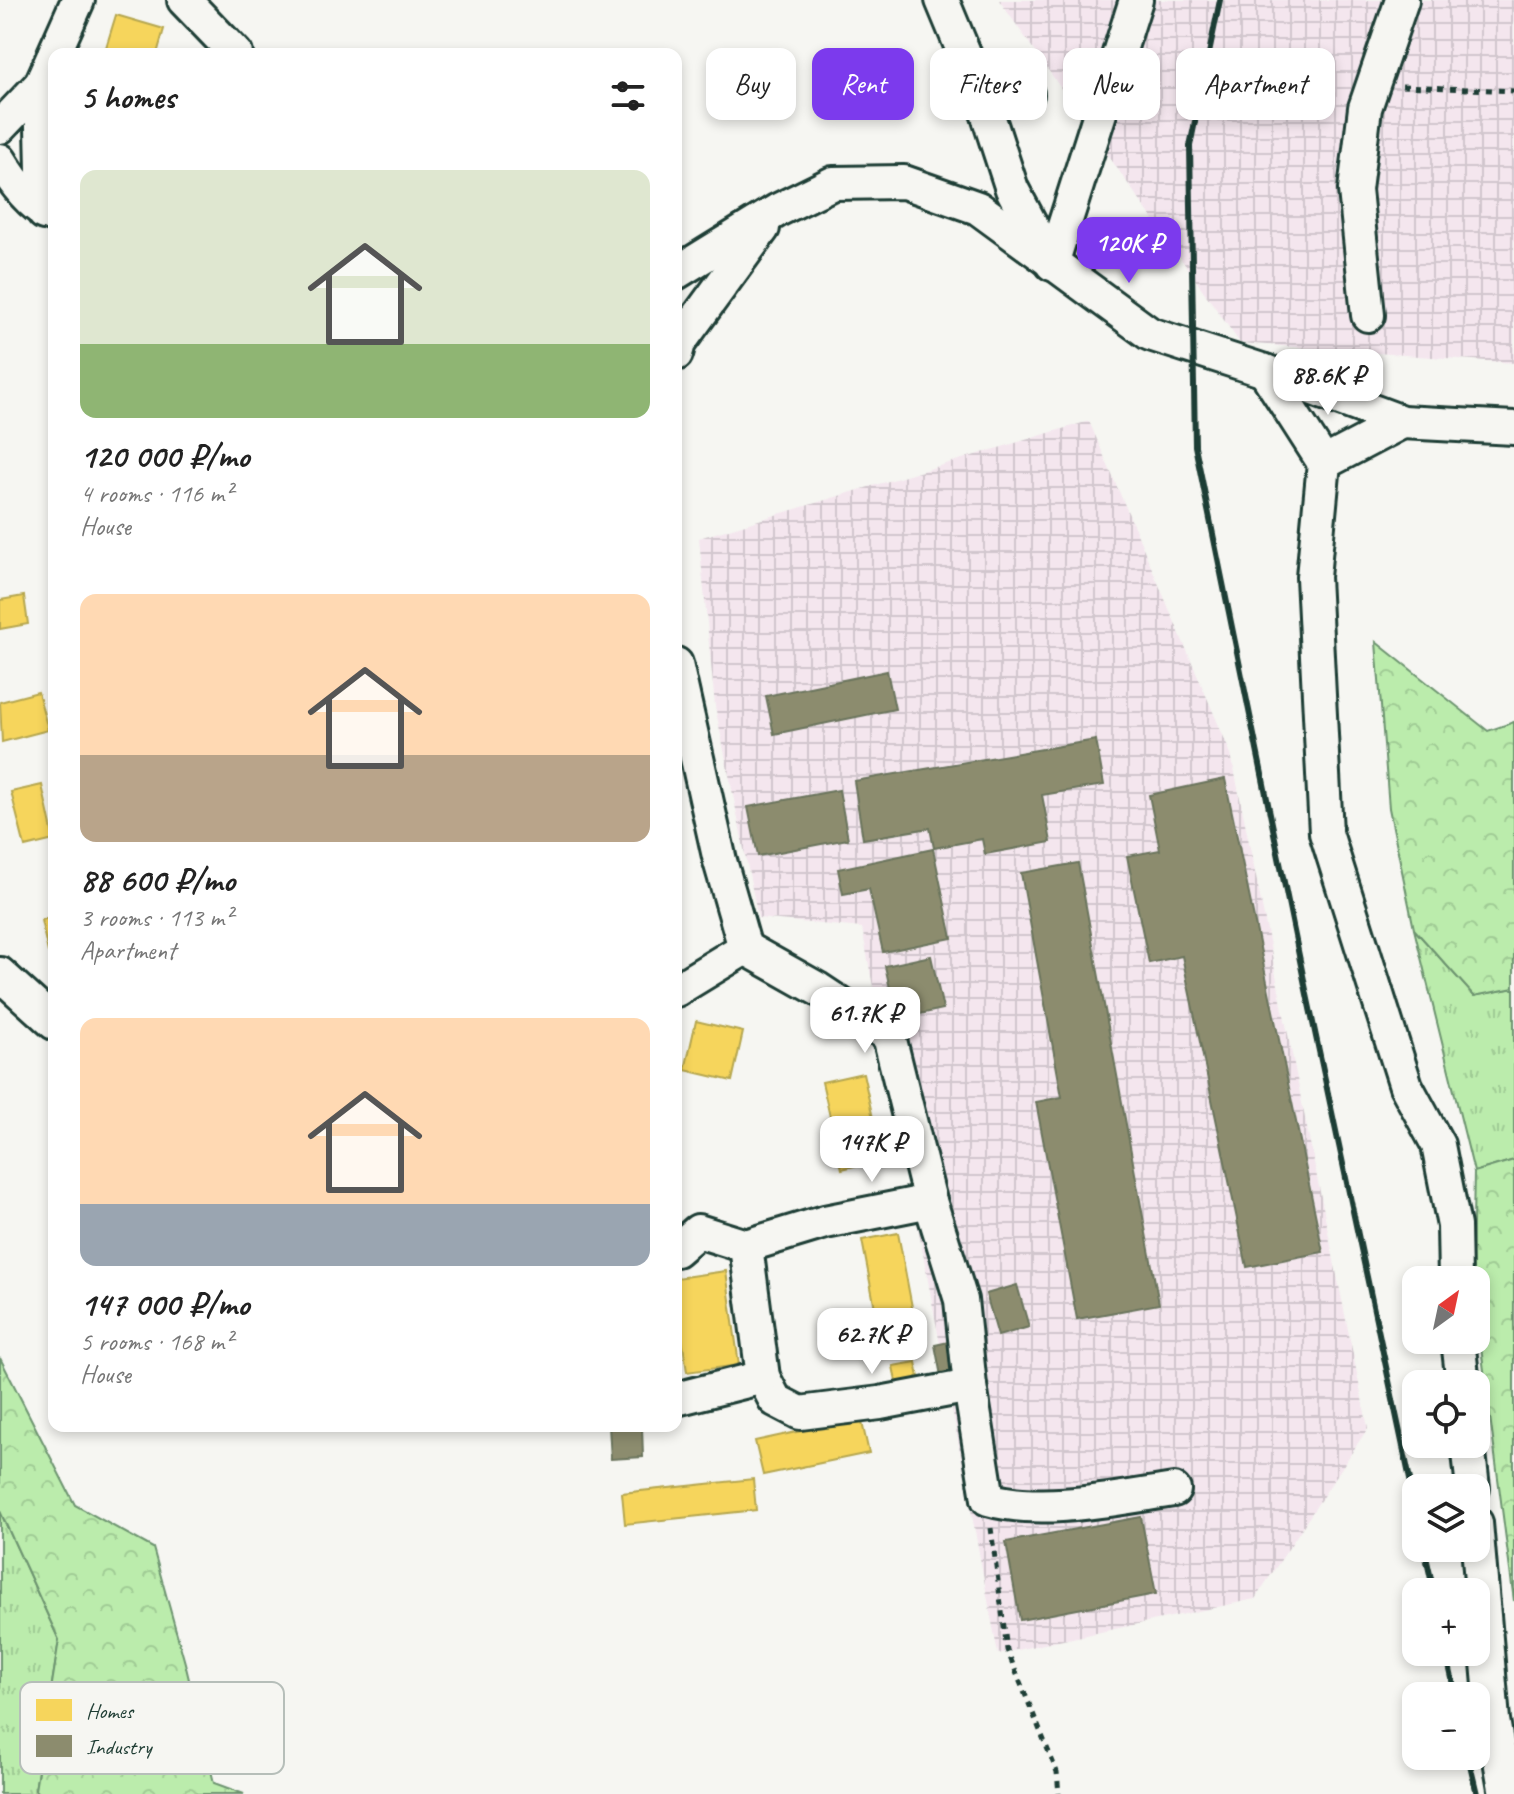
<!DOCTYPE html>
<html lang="en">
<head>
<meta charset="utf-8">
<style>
	body { margin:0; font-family:Caveat,sans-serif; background:#f6f6f6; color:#222; height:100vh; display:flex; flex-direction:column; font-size:30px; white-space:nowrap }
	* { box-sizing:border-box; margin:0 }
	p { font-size:26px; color:#767676 }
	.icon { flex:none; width:44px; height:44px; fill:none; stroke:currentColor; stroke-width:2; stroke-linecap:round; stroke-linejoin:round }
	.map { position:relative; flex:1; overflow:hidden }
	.details { position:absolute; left:48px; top:48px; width:634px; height:1384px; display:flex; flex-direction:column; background:#fff; border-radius:16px; box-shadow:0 4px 12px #0003 }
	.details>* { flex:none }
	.hud { position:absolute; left:706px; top:48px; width:688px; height:72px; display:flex; gap:16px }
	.needle { width:52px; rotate:33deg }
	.tools { position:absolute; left:1402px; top:1266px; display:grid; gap:16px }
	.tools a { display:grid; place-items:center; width:88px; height:88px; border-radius:16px; background:#fff; box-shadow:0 4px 12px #0003; font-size:40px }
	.price { position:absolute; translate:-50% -68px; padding:0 18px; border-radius:16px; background:#fff; color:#222; font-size:26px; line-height:52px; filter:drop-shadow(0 2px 4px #0008) }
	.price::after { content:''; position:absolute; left:50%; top:48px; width:24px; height:18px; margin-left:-12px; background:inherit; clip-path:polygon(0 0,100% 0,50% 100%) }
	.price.active { background:#7c3aed; color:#fff }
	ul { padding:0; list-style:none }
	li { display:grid; align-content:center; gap:16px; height:424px; padding:0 32px }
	li span { display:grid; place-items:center; height:248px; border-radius:16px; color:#555 }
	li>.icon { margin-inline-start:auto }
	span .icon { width:144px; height:144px; fill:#fffc; stroke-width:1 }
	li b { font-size:34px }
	h2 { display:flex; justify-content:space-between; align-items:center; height:96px; padding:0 32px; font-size:34px }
	.chip { padding:0 28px; border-radius:16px; background:#fff; box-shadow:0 4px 12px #0003; font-size:28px; line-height:72px }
	.chip.active { background:#7c3aed; color:#fff }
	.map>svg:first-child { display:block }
	.industrial { fill:url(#industrial-grid) }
	.grass { fill:url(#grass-tufts); stroke:#6d9470; stroke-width:2 }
	.forest { fill:url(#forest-crowns); stroke:#6d9470; stroke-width:2 }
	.homes { fill:#f6d55c; stroke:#b6a750; stroke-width:2 }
	.industry { fill:#8c8c6e; stroke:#6b745d; stroke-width:2 }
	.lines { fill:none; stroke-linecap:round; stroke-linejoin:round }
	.minor-casing { stroke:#1f3d34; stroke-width:38 }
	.path { stroke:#1f3d34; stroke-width:5; stroke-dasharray:6 6; stroke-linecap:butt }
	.minor { stroke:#f6f6f2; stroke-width:32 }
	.rail { stroke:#1f3d34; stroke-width:6 }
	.key { fill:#f6f6f2; stroke:#b6beb9; stroke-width:2 }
	.key-label { font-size:22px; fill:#1f3d34 }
</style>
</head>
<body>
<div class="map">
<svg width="1514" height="1794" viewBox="0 0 1514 1794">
	<defs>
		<pattern id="industrial-grid" width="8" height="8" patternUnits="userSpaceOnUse" patternTransform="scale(2)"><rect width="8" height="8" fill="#f4e6ee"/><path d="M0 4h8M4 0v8" fill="none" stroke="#d1c6cd"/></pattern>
		<pattern id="grass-tufts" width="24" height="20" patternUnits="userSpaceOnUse" patternTransform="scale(2)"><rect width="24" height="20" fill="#bbecac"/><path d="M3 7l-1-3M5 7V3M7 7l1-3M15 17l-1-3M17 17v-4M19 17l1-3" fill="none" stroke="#a0cb95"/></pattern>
		<pattern id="forest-crowns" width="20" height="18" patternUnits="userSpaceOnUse" patternTransform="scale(2)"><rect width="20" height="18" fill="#bbecac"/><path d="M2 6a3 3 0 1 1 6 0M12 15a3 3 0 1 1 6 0" fill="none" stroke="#a0cb95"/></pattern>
	</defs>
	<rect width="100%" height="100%" fill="#f6f6f2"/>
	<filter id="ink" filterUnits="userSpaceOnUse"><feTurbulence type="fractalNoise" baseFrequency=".0125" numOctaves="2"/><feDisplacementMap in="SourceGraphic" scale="16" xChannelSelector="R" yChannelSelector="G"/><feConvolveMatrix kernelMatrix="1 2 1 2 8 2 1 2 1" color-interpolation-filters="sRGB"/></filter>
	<g filter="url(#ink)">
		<g class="industrial">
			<path d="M999 0H1514V363L1240 343Z"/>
			<path d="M1089 421 1231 754 1368 1428 1255 1599 998 1654 862 928 758 918 715 706 699 538Z"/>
		</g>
		<g class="grass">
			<path d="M1414 929 1474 996 1514 988V1160L1474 1172Z"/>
			<path d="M0 1511 59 1640 35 1790 39 1794H0Z"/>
		</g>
		<g class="forest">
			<path d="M1376 642 1488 731 1514 722V988L1474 996 1414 929 1389 808Z"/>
			<path d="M1514 1160V1601L1476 1309V1280H1472V1273L1474 1172Z"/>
			<path d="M0 1358 75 1505 153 1548 185 1663 214 1783 244 1794H39L35 1790 59 1640 0 1511Z"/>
		</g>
		<g class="homes">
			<path d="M116 15 164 29 157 54H104Z"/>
			<path d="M24 596 28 624 0 629V600Z"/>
			<path d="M38 692 48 730 2 742 0 702Z"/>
			<path d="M42 785 54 840 25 847 11 792Z"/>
			<path d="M54 917V950L48 952 41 920Z"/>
			<path d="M696 1021 743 1032 732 1081 685 1070Z"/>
			<path d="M863 1073 882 1159 842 1169 822 1082Z"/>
			<path d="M898 1233 918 1339 882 1345 862 1240Z"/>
			<path d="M726 1271 739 1365 687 1372 676 1298V1278Z"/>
			<path d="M916 1362 921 1388 898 1392 893 1366Z"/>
			<path d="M861 1418 869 1453 763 1475 755 1441Z"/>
			<path d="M753 1479 756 1510 625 1524 622 1493Z"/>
		</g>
		<g class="industry">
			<path d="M887 671 895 709 774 734 766 696Z"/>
			<path d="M1096 740 1104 785 1042 795 1051 842 985 854 982 839 934 848 930 828 863 839 854 781Z"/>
			<path d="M1225 779 1323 1252 1247 1267 1182 956 1149 963 1127 856 1160 850 1149 795Z"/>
			<path d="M839 790 848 839 758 856 748 807Z"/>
			<path d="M933 849 952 938 883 952 869 889 843 894 838 869Z"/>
			<path d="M1078 863 1159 1304 1077 1319 1036 1102 1062 1097 1021 873Z"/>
			<path d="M931 956 943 1009 897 1019 885 966Z"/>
			<path d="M1017 1285 1029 1327 998 1336 986 1294Z"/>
			<path d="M953 1341 961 1377 942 1381 935 1345Z"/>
			<path d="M609 1426H642L643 1457 611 1459Z"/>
			<path d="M1141 1517 1156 1594 1020 1620 1006 1542Z"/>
		</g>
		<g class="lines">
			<defs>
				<g id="minor">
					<path d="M184 0 236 54"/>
					<path d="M942 0 981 94 1012 189 1047 255"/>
					<path d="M54 54 78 0"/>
					<path d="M981 94H1027"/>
					<path d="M0 127 41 84"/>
					<path d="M0 160C12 180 32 208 54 216"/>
					<path d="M44 213 41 84 54 55"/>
					<path d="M1052 264 1136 0"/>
					<path d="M676 273 778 210 833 183 904 182 978 208 1150 334 1265 371 1402 422 1514 428"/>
					<path d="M1368 315 1355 190 1365 108 1402 0"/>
					<path d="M676 354 679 343 763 228"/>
					<path d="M1265 371 1324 463 1402 422"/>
					<path d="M1324 463 1313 577 1326 833 1406 1086 1438 1145 1454 1226 1455 1280"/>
					<path d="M676 664 720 861 745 948 818 989 889 1036 930 1201 961 1300 970 1386 988 1499C1042 1515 1119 1498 1174 1490"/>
					<path d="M0 974 54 1023"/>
					<path d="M676 990 745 948"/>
					<path d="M676 1250 698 1231 746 1246 825 1222 930 1201"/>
					<path d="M1458 1340 1463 1384"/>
					<path d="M763 1377 775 1400 800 1413 880 1403 970 1386"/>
					<path d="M676 1399 763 1377 746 1246"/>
					<path d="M1468 1444 1473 1488"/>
					<path d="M1476 1523 1493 1720 1506 1794"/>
				</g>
			</defs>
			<use href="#minor" class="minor-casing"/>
			<g class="path">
				<path d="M1402 86 1514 91"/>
				<path d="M991 1528 1007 1650 1057 1772 1059 1794"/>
			</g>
			<use href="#minor" class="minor"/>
			<g class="rail">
				<path d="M1220 0 1190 146 1195 446 1305 985 1416 1508"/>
				<path d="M1424 1548 1434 1592"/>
				<path d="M1446 1652 1456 1696"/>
				<path d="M1468 1756 1477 1794"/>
			</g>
		</g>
	</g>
	<rect x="20" y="1682" width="264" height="92" rx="12" class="key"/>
	<rect x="36" y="1699" width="36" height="22" fill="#f6d55c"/>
	<rect x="36" y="1735" width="36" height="22" fill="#8c8c6e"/>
	<g class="key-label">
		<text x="86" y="1718">Homes</text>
		<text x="86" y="1754">Industry</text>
	</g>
</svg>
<div class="tools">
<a><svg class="needle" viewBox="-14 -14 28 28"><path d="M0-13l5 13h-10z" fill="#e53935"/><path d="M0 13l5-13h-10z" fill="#767676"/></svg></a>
<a><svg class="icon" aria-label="locate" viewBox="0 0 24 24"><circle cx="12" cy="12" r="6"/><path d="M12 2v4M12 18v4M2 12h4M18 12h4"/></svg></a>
<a><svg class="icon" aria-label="layers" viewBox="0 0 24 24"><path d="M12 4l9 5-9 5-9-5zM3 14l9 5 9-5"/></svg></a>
<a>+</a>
<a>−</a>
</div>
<b class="price active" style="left:1129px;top:285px">120K ₽</b>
<b class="price" style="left:1328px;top:417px">88.6K ₽</b>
<b class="price" style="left:865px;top:1055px">61.7K ₽</b>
<b class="price" style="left:872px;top:1184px">147K ₽</b>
<b class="price" style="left:872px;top:1376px">62.7K ₽</b>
<div class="hud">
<a class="chip">Buy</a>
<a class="chip active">Rent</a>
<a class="chip">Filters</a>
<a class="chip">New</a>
<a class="chip">Apartment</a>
</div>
<section class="details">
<h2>5 homes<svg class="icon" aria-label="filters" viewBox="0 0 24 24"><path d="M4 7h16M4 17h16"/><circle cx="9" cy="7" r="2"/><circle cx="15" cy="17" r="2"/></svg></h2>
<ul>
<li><span style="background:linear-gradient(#dfe7d0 70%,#8fb573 0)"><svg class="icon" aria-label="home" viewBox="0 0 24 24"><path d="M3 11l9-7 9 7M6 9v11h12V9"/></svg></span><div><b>120 000 ₽/mo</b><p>4 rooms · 116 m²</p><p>House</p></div></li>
<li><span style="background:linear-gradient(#ffd9b3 65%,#b9a48a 0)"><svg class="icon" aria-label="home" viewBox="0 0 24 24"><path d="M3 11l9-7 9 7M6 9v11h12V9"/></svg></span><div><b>88 600 ₽/mo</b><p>3 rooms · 113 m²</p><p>Apartment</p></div></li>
<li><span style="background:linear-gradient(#ffd9b3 75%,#9aa5b1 0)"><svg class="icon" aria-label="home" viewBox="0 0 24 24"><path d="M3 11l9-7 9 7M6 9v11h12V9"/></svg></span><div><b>147 000 ₽/mo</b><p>5 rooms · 168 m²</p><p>House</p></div></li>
</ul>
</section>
</div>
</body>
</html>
